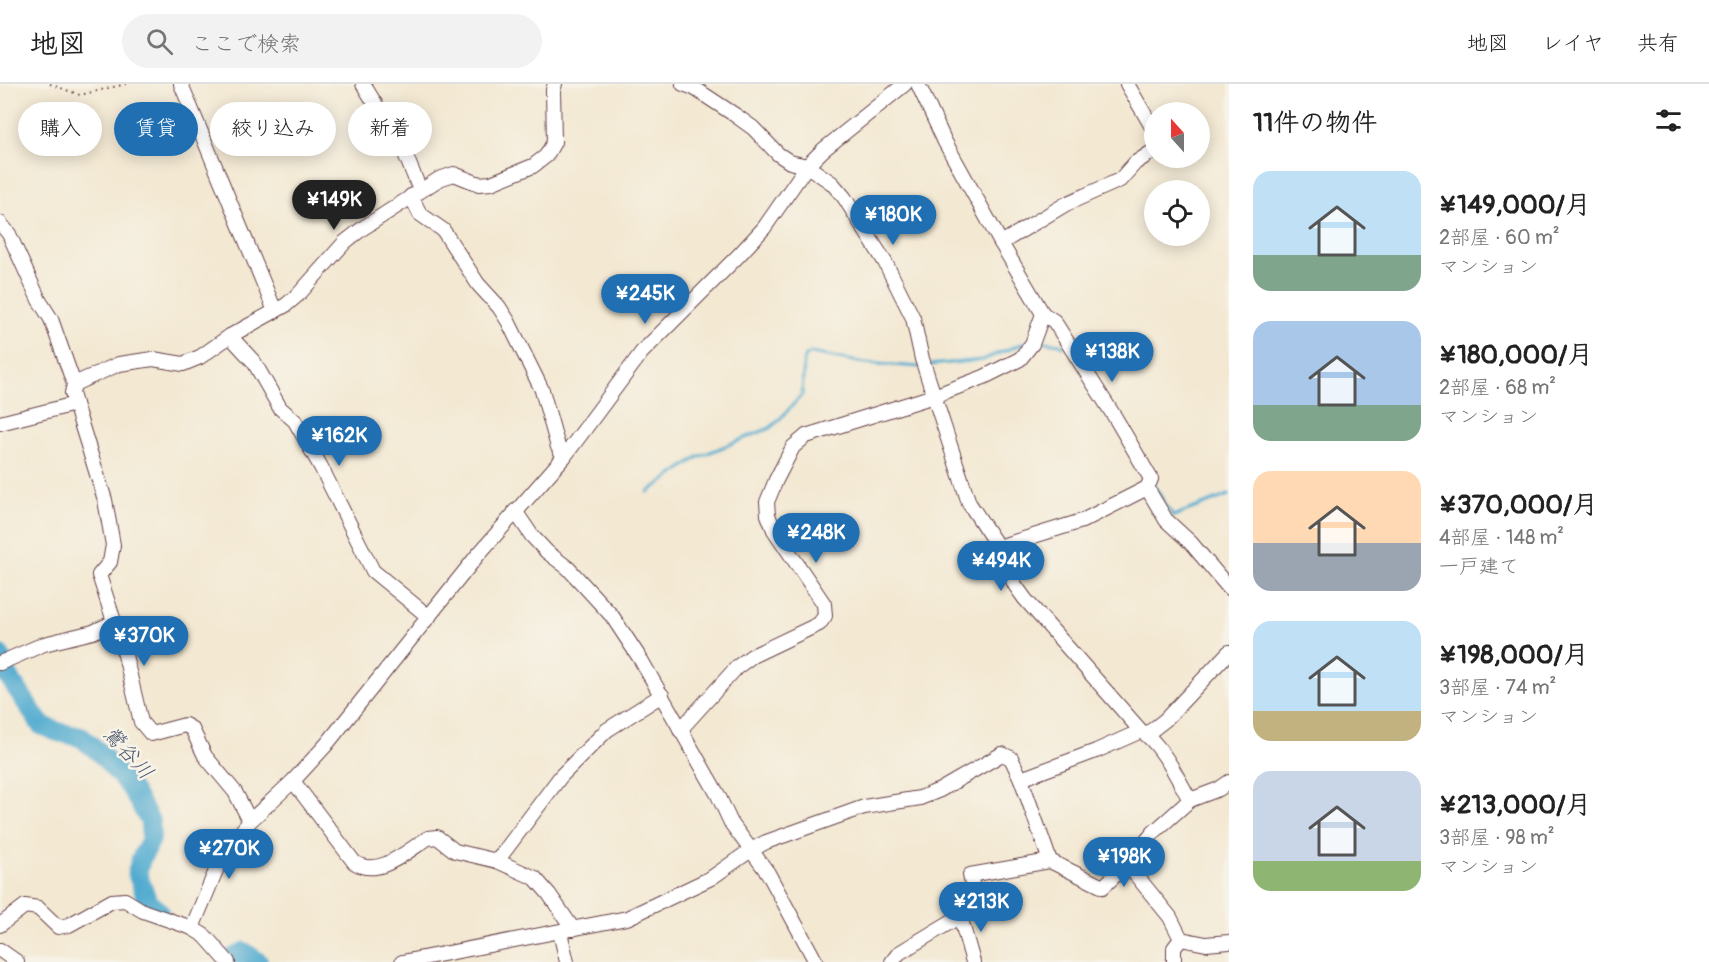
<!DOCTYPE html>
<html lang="ja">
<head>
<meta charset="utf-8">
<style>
	body { margin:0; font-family:Pangolin,"Klee One",sans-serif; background:#f2f2f2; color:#222; height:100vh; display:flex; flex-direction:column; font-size:22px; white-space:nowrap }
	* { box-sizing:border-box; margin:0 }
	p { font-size:20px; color:#767676 }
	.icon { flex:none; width:33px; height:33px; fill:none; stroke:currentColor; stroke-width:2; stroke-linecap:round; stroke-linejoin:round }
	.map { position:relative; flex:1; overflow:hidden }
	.panel { display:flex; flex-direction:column; background:#fff; width:480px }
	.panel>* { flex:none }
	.banner { position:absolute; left:18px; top:18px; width:570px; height:54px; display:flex; gap:12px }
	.needle { width:39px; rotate:339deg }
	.buttons { position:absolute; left:1144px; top:18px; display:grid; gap:12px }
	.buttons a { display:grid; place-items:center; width:66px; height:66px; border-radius:50%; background:#fff; box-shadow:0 3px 15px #0003; font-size:30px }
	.price { position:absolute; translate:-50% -51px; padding:0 14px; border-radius:21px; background:#1f6fb2; color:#fff; font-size:20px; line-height:39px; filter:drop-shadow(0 2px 3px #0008) }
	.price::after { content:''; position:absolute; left:50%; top:36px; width:18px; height:14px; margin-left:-9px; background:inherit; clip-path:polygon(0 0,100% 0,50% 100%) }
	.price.current { background:#222; color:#fff }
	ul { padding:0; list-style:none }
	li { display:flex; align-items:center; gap:18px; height:150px; padding:0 24px }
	li span { display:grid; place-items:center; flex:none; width:168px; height:120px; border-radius:18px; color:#555 }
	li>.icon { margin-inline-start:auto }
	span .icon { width:72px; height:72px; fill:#fffc; stroke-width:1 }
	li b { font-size:26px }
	h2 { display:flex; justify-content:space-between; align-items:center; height:72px; padding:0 24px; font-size:26px }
	.tag { padding:0 21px; border-radius:27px; background:#fff; box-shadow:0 3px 15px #0003; font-size:21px; line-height:54px }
	.tag.current { background:#1f6fb2; color:#fff }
	header { display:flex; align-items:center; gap:36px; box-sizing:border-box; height:84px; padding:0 30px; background:#fff; border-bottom:2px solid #e0e0e0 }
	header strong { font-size:28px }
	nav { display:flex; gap:33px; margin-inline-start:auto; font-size:21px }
	.search { width:420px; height:54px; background:#f2f2f2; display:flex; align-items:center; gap:15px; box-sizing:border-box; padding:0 21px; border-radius:33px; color:#767676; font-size:22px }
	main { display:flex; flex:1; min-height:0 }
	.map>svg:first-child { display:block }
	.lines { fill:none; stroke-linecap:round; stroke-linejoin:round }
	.stream { stroke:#52acd0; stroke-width:3 }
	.river { stroke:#52acd0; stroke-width:20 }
	.street-casing { stroke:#633d44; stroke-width:16 }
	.path { stroke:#633d44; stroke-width:2; stroke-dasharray:1.5 4.5; stroke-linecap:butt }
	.street { stroke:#fff; stroke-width:14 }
	.labels { text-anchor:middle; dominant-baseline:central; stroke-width:5; stroke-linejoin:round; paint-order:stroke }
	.water-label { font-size:21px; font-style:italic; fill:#4d576d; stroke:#f7f3e8 }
</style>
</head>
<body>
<header>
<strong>地図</strong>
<div class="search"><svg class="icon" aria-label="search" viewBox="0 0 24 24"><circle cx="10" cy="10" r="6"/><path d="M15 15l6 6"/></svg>ここで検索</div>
<nav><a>地図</a><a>レイヤ</a><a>共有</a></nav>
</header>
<main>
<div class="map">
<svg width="1229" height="878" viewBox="0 0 1229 878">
	<rect width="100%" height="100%" fill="#f7f3e8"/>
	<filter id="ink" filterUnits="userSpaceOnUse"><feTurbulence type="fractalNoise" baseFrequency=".0167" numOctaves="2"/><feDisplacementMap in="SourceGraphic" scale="12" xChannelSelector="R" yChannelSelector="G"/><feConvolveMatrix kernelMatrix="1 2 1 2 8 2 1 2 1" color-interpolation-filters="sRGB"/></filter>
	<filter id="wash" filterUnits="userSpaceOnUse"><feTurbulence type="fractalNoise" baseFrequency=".008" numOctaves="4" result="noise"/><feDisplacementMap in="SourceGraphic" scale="24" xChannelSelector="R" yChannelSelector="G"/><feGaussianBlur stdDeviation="1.35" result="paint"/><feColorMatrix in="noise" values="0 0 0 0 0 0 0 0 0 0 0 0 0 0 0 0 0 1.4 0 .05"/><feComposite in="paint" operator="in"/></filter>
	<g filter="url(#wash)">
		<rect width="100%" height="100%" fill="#f3e8d2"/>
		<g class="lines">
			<g class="stream">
				<path d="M1039 257 1060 260 1064 263"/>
				<path d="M929 281 982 276 1027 258"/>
				<path d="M1153 400 1173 432 1229 411"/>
				<path d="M648 408 698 373 770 344 778 337 802 311 804 276 806 272 811 269 865 279 920 283"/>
			</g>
			<g class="river">
				<path d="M0 571 1 579 9 593 41 641 58 648 81 653 100 669 130 703 150 737 151 755 141 775 137 789 148 818 159 827"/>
				<path d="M233 874 244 868 258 878"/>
			</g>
		</g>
	</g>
	<g filter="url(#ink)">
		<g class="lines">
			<defs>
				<g id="street">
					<path d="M181 0 275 227"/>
					<path d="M363 0 403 65 420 106"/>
					<path d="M683 0 694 4 735 31 753 44 778 70 790 78 807 82 832 99 844 113 885 178 913 234 922 275 934 312 969 419 998 463 1015 501 1025 515 1141 647C1161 659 1178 695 1190 716L1219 705 1229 698"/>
					<path d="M918 0 945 58 1001 159 1043 230 1054 237 1116 335 1151 395 1147 404 1166 436 1191 459 1229 504"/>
					<path d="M1127 0 1155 48"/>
					<path d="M411 112 420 130 443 146 478 200 499 223 508 237 542 306 558 363 564 373"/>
					<path d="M0 139 9 150 39 216 51 235 74 300 72 309 75 320 0 339"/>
					<path d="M1001 159 1066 120 1120 96 1135 79 1155 66"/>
					<path d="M230 252 254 278 280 324 295 337 321 383 373 487 429 533"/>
					<path d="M74 300 119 280 153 275 183 280 200 273 230 252 286 221 299 210 345 158 363 144 439 95 454 90 479 100 491 99 533 82 546 72 554 58 553 6 555 0"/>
					<path d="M75 320 105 416 113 461 110 478 99 491 125 571 141 638 151 650 185 641 192 645 205 672 235 708 250 737"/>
					<path d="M515 427 532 452 547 468 568 484 612 532 641 576 718 711 731 739 768 789 816 878"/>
					<path d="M998 463 1082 437 1147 404"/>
					<path d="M0 579 44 560 93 548 114 538"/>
					<path d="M680 646 737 583 752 572 819 540 825 532 824 520 774 446 768 431 767 418 776 396 793 363 806 352 934 312 984 293 1020 275 1032 260 1043 230"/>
					<path d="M1147 650 1165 636 1229 568"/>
					<path d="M293 697 354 778C378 795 407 767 428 754L437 753 455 767 497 777 535 794 549 810 573 845"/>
					<path d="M497 777 561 692 607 646 662 611"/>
					<path d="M1050 777 1103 803 1127 780 1170 833 1181 855 1174 864V878"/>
					<path d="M1127 780 1154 748 1190 716"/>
					<path d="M960 832 973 878"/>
					<path d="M0 841 25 822 38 824 58 843 69 841 112 817 125 816 143 827 192 844 205 852 228 878"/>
					<path d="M192 844 217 784 231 760 250 737 293 697 326 661 477 472 564 373 642 268 739 171 764 144 807 82 823 66 905 0"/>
					<path d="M560 848 567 878"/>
					<path d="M1181 855 1206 860 1229 858"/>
					<path d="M0 866 17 878"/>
					<path d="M402 878 627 834 711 794 751 766 766 758 864 723 920 714 940 706 1002 670 1011 674 1021 695 1096 667 1141 647"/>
					<path d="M892 878 899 869 977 822 970 791 1050 777 1021 695"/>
				</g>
			</defs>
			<use href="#street" class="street-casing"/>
			<path class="path" d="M50 0 80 11 126 0"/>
			<use href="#street" class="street"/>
		</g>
	</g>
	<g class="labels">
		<g class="water-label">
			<text transform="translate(128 669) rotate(48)">鶯谷川</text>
		</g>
	</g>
</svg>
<div class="buttons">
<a><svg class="needle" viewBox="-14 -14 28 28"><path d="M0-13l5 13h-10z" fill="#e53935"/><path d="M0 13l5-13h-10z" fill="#767676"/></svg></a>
<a><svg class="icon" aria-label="locate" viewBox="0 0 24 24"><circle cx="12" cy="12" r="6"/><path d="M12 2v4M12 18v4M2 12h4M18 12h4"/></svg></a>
</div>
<b class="price current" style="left:334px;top:147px">¥149K</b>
<b class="price" style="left:893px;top:162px">¥180K</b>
<b class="price" style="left:645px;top:241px">¥245K</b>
<b class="price" style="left:1112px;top:299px">¥138K</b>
<b class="price" style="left:339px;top:383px">¥162K</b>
<b class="price" style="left:816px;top:480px">¥248K</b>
<b class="price" style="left:1001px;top:508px">¥494K</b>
<b class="price" style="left:144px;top:583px">¥370K</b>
<b class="price" style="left:229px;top:796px">¥270K</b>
<b class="price" style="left:1124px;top:804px">¥198K</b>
<b class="price" style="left:981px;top:849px">¥213K</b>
<div class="banner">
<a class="tag">購入</a>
<a class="tag current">賃貸</a>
<a class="tag">絞り込み</a>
<a class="tag">新着</a>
</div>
</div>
<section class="panel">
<h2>11件の物件<svg class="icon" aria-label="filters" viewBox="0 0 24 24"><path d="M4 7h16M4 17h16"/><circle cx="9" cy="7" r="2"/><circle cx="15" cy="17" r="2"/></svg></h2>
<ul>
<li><span style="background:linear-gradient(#bfe0f5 70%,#7fa58c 0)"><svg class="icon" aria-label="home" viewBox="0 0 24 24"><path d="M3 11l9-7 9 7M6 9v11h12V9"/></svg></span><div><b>¥149,000/月</b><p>2部屋 · 60 m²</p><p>マンション</p></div></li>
<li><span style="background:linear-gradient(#a9c7e8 70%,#7fa58c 0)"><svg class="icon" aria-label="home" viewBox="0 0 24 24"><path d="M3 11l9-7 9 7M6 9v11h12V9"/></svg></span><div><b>¥180,000/月</b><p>2部屋 · 68 m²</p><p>マンション</p></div></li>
<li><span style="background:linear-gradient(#ffd9b3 60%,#9aa5b1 0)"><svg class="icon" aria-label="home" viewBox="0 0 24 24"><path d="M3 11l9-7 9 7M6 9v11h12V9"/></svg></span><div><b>¥370,000/月</b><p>4部屋 · 148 m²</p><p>一戸建て</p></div></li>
<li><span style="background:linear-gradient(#bfe0f5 75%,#c2b280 0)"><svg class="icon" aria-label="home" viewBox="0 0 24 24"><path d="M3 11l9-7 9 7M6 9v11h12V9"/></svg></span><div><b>¥198,000/月</b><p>3部屋 · 74 m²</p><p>マンション</p></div></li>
<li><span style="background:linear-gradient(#c9d6e8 75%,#8fb573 0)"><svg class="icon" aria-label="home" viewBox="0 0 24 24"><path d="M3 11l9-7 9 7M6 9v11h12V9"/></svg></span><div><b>¥213,000/月</b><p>3部屋 · 98 m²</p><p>マンション</p></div></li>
</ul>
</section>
</main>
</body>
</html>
